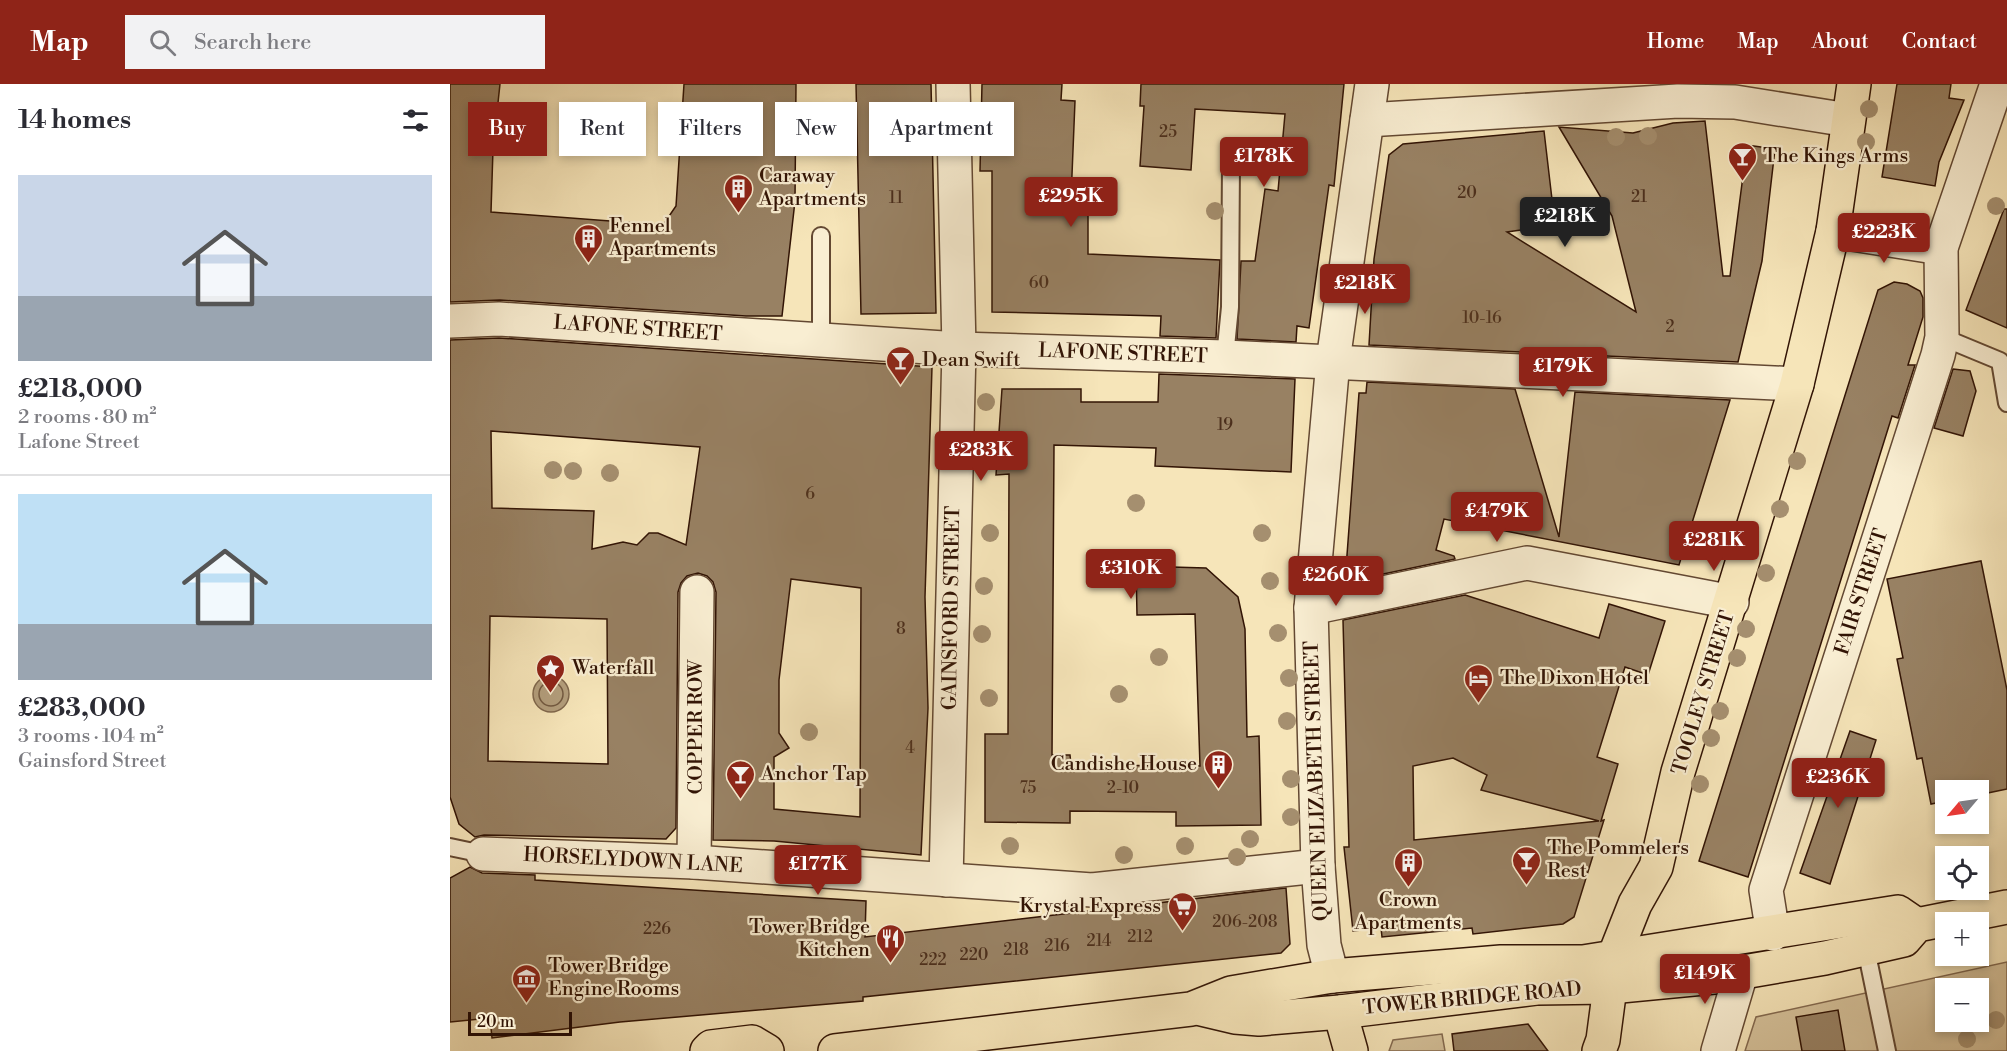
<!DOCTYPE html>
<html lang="en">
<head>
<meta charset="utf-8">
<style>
	body { margin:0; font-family:"Libre Bodoni",serif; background:#f2f2f3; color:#2b2b33; height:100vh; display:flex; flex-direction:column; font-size:22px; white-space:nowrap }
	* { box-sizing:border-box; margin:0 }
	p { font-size:20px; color:#7c7c81 }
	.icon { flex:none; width:33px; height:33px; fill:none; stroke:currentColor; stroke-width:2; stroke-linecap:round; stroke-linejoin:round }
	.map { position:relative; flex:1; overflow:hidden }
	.sheet { display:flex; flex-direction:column; background:#fff; width:450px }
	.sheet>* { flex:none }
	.banner { position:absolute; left:18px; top:18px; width:570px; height:54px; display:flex; gap:12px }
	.needle { width:39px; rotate:241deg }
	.controls { position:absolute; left:1485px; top:696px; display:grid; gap:12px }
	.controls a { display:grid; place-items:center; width:54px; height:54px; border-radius:0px; background:#fff; box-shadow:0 3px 9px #0003; font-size:30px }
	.scale { position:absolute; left:18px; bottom:15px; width:104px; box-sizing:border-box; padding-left:6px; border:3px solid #321405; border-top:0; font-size:16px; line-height:21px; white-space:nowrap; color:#321405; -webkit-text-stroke:4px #f9eed2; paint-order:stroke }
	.price { position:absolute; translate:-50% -51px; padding:0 14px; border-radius:6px; background:#8f2418; color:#fff; font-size:20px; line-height:39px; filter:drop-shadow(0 2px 3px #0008) }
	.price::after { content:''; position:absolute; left:50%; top:36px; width:18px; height:14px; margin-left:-9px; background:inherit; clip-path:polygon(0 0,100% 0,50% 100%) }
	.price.active { background:#222; color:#fff }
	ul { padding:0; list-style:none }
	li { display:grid; align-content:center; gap:12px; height:318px; padding:0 18px }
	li+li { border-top:2px solid #e1e1e2 }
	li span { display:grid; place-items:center; height:186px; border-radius:0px; color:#555 }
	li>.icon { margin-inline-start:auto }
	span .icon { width:108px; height:108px; fill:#fffc; stroke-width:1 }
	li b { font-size:26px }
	h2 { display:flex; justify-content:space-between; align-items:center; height:72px; padding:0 18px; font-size:26px }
	.pill { padding:0 21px; border-radius:0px; background:#fff; box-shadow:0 3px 9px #0003; font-size:21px; line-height:54px }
	.pill.active { background:#8f2418; color:#fff }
	header { display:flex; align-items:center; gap:36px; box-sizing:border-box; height:84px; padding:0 30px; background:#8f2418; color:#fff }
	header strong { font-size:28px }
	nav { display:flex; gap:33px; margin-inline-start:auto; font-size:21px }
	.search { width:420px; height:54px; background:#f2f2f3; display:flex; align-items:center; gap:15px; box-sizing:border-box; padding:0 21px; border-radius:0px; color:#7c7c81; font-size:22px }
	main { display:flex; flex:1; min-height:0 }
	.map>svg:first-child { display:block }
	.green { fill:#d5c19a; stroke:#846a50; stroke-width:1.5; fill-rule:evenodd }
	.water { fill:#b39e7c; stroke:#7f674c; stroke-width:1.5 }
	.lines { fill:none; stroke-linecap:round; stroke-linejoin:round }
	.shore { stroke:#725940; stroke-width:1.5 }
	.building { fill:#988163; stroke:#321405; stroke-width:1.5; fill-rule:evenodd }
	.lane-casing { stroke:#634832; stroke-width:20 }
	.street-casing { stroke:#634832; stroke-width:36 }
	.primary-casing { stroke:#321405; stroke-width:36 }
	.highway-casing { stroke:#321405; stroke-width:36 }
	.lane { stroke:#f9eed2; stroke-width:16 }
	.street { stroke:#f9eed2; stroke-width:33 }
	.primary { stroke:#f6e5b9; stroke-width:33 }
	.highway { stroke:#f6e5b9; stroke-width:33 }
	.tree { fill:#a58f6f }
	.labels { text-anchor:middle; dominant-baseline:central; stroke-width:4.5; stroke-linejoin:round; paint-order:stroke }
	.number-label { font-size:16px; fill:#4c2f1c }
	.poi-label { font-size:20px; fill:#321405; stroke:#f9eed2; text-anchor:start }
	.street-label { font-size:20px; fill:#321405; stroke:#f9eed2 }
</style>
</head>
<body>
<header>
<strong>Map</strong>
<div class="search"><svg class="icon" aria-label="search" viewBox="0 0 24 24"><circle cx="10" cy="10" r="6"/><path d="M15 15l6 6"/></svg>Search here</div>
<nav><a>Home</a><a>Map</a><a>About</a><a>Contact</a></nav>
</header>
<main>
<section class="sheet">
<h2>14 homes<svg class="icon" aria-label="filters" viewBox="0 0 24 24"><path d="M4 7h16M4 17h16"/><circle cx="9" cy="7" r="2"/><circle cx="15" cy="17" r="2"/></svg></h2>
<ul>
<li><span style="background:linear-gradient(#c9d6e8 65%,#9aa5b1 0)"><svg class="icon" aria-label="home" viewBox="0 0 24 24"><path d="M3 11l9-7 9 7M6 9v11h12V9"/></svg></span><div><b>£218,000</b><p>2 rooms · 80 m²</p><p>Lafone Street</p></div></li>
<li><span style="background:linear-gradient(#bfe0f5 70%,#9aa5b1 0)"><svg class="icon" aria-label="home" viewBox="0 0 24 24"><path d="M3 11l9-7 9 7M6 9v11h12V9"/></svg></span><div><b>£283,000</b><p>3 rooms · 104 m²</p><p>Gainsford Street</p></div></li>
</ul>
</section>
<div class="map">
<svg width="1557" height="967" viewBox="0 0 1557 967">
	<rect width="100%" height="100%" fill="#f6e5b9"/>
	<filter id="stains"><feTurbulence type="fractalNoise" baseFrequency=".00333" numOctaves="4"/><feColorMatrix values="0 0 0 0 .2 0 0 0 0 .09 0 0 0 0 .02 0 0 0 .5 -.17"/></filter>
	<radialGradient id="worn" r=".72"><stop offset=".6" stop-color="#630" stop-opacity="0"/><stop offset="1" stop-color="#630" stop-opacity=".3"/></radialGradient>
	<g class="green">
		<path d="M1557 878V967H1295L1306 933ZM1496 904H1528V938H1496Z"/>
		<path d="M992 950 995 967H939L943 956Z"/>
	</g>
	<circle class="water" cx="101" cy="610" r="18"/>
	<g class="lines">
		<circle class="shore" cx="101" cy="610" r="12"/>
	</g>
	<g class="building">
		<path d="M0 0H50L43 65 41 128 213 141 226 122 234 0H346L345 117 332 232H296L50 216 0 218Z"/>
		<path d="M406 0H481L486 229 411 230Z"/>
		<path d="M532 0H612L611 16 625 17 621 115 638 116V170L770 176 766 254 710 252 711 232 542 228V87H530Z"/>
		<path d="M691 0H894L884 102 879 101 859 244 847 242 846 258 787 255 791 177H805L815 105 828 107 835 30 745 25 741 86 690 82 694 22H690Z"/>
		<path d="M1447 0H1501L1499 14 1514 16 1489 78 1485 102 1432 93Z"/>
		<path d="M1255 37 1273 192H1280L1297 61 1325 65 1312 177 1288 278 919 261 924 175 939 71 953 60 1094 47 1105 141 1057 148 1186 228 1162 132 1109 43 1183 49 1223 39Z"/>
		<path d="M1554 125H1557V244L1516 226Z"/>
		<path d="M1444 198 1457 200 1470 207 1473 214V233L1458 281H1465L1448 334 1442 332 1298 793 1249 777 1428 206Z"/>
		<path d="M49 254 482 283 475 513 478 624 471 771 324 757 263 756 266 508 263 498 257 492 248 489 237 492 231 499 228 508 226 744 216 755 34 751 25 753 9 740 0 713V256ZM41 347 250 363 236 461 208 449H199L187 461 173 458 142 465 144 427 42 424ZM341 495 411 504 410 733 324 725V673L339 664 329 649V596ZM40 532 157 535 158 680 38 677Z"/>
		<path d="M1503 285 1520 287 1526 307 1513 352 1484 344Z"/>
		<path d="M709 290 845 295 841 388 705 382 706 364 604 361 602 671H620L621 681 750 682 745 530 687 531 686 482 756 484 788 513 795 545 797 653 809 652 811 741 726 742V728L620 727V739L535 738V650H558L559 390 546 391 552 305H631V318H708Z"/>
		<path d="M917 298 1065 305 1109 453 1125 308 1280 316 1229 481 994 435 986 466 1004 472 1005 475 895 498 909 309H916Z"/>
		<path d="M1531 477 1557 606V705L1528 711V706H1496V717L1481 720 1472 674 1467 675 1447 575 1453 574 1437 495Z"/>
		<path d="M1015 511 1149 554 1159 520 1215 537 1198 591 1175 583 1147 673 1168 680 1151 737 1154 736 1124 833 1113 840 1023 850 1022 844 932 853 931 844 903 847 894 763H899L893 536ZM1003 674 1037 691 1031 706 1149 737 964 756 963 682Z"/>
		<path d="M1400 647 1426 656 1380 800 1350 789Z"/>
		<path d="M20 783 32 789 85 791V796L416 817 415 853 836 804 840 860 831 869 413 913V917L170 938 42 954 40 934 0 938V794Z"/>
		<path d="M1388 926 1395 967H1352L1346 933Z"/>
		<path d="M1078 940 1098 967H1004L1002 950Z"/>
	</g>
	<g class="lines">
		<defs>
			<g id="lane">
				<path d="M1492 253 1550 277 1557 319"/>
				<path d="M371 257V152"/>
				<path d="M775 273 780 223 781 79"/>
				<path d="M0 763 33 770"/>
				<path d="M1416 865 1437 967"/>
			</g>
			<g id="street">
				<path d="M917 36 1228 17 1285 18 1398 36"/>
				<path d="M1383 147 1491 164"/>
				<path d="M0 237 49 235 509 265 775 273 1347 300"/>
				<path d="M861 524 1077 479 1282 518"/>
				<path d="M33 770 244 778 642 806 868 782"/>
				<path d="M244 778 247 508"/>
				<path d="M496 796 509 265 503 0"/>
				<path d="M1323 850 1316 806 1488 271 1492 253 1491 164 1547 0"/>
				<path d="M882 892 874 861 868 782 861 524 883 277 922 0"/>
				<path d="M1268 967 1291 889"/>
			</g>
			<g id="primary">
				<path d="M890 928 901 967"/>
				<path d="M1149 967 1153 956 1164 873 1185 820 1206 783 1228 688 1347 300 1383 147 1404 0"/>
			</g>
			<g id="highway">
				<path d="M747 924 785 933 809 935 890 928 1087 904 1160 903 1264 893 1375 874 1454 856 1467 841 1557 823"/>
				<path d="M257 967 261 963 302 958 317 967"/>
				<path d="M385 967 741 925 781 909 882 892 1051 878H1133L1448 828 1467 841"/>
			</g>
		</defs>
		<use href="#lane" class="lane-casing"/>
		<use href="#street" class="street-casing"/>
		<use href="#primary" class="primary-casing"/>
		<use href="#highway" class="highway-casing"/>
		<use href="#lane" class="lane"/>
		<use href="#street" class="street"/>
		<use href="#primary" class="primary"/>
		<use href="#highway" class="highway"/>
	</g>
	<g class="tree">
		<circle cx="1419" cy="25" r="9"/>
		<circle cx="1198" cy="52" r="9"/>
		<circle cx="1166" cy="53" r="9"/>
		<circle cx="1416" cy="58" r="9"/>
		<circle cx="1546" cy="122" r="9"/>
		<circle cx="765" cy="127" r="9"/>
		<circle cx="536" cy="318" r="9"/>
		<circle cx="1347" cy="377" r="9"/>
		<circle cx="103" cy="386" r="9"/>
		<circle cx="123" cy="387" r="9"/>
		<circle cx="160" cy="389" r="9"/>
		<circle cx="686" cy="419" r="9"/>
		<circle cx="1330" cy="425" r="9"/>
		<circle cx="540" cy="449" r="9"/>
		<circle cx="812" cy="449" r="9"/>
		<circle cx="648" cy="474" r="9"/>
		<circle cx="1316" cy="489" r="9"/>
		<circle cx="820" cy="497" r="9"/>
		<circle cx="534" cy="502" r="9"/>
		<circle cx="1296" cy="545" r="9"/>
		<circle cx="828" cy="549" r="9"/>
		<circle cx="532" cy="550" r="9"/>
		<circle cx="709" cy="573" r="9"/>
		<circle cx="1287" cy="574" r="9"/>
		<circle cx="839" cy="594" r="9"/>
		<circle cx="669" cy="610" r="9"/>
		<circle cx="539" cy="614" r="9"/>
		<circle cx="1270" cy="627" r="9"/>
		<circle cx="837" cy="637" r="9"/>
		<circle cx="359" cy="648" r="9"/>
		<circle cx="1261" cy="654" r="9"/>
		<circle cx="841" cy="695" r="9"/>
		<circle cx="1250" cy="700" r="9"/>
		<circle cx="841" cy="733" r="9"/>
		<circle cx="800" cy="755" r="9"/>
		<circle cx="560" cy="762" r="9"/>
		<circle cx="735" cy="762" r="9"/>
		<circle cx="674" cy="771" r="9"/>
		<circle cx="787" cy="773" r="9"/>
		<circle cx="1546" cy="936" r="9"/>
		<circle cx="1517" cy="955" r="9"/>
	</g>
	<defs>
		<symbol id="bar-pin" viewBox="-11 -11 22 30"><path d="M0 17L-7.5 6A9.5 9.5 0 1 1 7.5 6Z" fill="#8f2418" stroke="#f9eed2"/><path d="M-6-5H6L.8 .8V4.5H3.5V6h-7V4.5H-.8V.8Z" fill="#fff"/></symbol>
		<symbol id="building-pin" viewBox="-11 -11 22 30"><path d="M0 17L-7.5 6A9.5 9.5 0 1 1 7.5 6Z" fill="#8f2418" stroke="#f9eed2"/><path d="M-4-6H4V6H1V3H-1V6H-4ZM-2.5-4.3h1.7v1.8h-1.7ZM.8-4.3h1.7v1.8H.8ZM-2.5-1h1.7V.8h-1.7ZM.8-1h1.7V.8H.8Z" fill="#fff"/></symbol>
		<symbol id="sight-pin" viewBox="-11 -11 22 30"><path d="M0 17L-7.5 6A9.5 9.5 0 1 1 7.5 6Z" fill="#8f2418" stroke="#f9eed2"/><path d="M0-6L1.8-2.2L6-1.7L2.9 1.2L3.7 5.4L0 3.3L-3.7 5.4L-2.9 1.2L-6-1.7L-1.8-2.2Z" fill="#fff"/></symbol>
		<symbol id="hotel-pin" viewBox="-11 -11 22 30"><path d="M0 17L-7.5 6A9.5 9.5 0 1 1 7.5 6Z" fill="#8f2418" stroke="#f9eed2"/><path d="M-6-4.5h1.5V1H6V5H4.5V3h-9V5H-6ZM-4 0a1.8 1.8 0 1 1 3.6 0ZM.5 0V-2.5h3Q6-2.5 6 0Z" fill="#fff"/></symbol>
		<symbol id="supermarket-pin" viewBox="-11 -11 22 30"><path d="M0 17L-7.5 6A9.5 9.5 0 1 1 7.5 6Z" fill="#8f2418" stroke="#f9eed2"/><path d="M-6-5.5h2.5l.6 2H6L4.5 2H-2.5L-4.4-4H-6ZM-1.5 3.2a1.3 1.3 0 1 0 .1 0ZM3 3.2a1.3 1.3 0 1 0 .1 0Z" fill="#fff"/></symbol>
		<symbol id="restaurant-pin" viewBox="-11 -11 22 30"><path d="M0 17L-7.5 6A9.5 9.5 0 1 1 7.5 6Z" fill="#8f2418" stroke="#f9eed2"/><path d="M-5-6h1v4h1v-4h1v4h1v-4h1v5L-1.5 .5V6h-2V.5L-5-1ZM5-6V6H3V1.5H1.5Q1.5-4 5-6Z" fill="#fff"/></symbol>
		<symbol id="museum-pin" viewBox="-11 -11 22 30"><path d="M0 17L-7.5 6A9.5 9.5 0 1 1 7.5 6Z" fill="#8f2418" stroke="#f9eed2"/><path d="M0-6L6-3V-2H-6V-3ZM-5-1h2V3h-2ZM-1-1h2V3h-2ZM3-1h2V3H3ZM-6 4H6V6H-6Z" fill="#fff"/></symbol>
	</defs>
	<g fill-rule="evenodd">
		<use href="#bar-pin" x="1276" y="56" width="33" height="45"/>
		<use href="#building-pin" x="272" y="88" width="33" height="45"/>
		<use href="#building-pin" x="122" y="138" width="33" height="45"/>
		<use href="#bar-pin" x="434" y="260" width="33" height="45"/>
		<use href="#sight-pin" x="84" y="568" width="33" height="45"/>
		<use href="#hotel-pin" x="1012" y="578" width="33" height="45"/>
		<use href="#building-pin" x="752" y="664" width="33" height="45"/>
		<use href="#bar-pin" x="274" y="674" width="33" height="45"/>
		<use href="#bar-pin" x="1060" y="760" width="33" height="45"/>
		<use href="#building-pin" x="942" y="762" width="33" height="45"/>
		<use href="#supermarket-pin" x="716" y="806" width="33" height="45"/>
		<use href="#restaurant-pin" x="424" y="838" width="33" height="45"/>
		<use href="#museum-pin" x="60" y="878" width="33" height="45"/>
	</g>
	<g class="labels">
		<g class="number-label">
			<text x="718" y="48">25</text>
			<text x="1017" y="109">20</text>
			<text x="1189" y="113">21</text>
			<text x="446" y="114">11</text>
			<text x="589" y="199">60</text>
			<text x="1032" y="234">10-16</text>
			<text x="1220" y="243">2</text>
			<text x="775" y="341">19</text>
			<text x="360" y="410">6</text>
			<text x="451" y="545">8</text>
			<text x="460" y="664">4</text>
			<text x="578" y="704">75</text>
			<text x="673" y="704">2-10</text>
			<text x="795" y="838">206-208</text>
			<text x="207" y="845">226</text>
			<text x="690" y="853">212</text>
			<text x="649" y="857">214</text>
			<text x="607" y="862">216</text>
			<text x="566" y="866">218</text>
			<text x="524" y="871">220</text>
			<text x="483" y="876">222</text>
		</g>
		<g class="poi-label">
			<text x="1313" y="72">The Kings Arms</text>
			<text x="309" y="92">Caraway<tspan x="309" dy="23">Apartments</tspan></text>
			<text x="159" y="142">Fennel<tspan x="159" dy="23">Apartments</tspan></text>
			<text x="472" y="276">Dean Swift</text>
			<text x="122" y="584">Waterfall</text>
			<text x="1050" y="594">The Dixon Hotel</text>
			<text x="747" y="680" text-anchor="end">Candishe House</text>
			<text x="311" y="690">Anchor Tap</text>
			<text x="1097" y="764">The Pommelers<tspan x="1097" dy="23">Rest</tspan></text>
			<text x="958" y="816" text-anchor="middle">Crown<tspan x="958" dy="23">Apartments</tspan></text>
			<text x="711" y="822" text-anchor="end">Krystal Express</text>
			<text x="420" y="843" text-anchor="end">Tower Bridge<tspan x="420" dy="23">Kitchen</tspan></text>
			<text x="98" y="882">Tower Bridge<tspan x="98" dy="23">Engine Rooms</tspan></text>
		</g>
		<g class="street-label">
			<text transform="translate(188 245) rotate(4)">LAFONE STREET</text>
			<text transform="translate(673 270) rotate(2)">LAFONE STREET</text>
			<text transform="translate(1412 508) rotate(-72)">FAIR STREET</text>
			<text transform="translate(502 524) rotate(-89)">GAINSFORD STREET</text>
			<text transform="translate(1254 609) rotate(-73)">TOOLEY STREET</text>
			<text transform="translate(246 643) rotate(-90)">COPPER ROW</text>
			<text transform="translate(867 697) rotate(-92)">QUEEN ELIZABETH STREET</text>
			<text transform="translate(183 777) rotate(3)">HORSELYDOWN LANE</text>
			<text transform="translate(1022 915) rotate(-5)">TOWER BRIDGE ROAD</text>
		</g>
	</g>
	<rect width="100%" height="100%" filter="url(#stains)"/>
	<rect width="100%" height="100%" fill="url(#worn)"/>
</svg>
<div class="controls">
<a><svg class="needle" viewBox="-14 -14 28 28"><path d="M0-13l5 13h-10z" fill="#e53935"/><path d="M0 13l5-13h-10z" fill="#7c7c81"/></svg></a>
<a><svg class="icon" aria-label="locate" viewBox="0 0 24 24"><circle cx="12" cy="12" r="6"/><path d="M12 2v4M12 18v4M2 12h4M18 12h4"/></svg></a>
<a>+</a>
<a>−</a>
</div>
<div class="scale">20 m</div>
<b class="price" style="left:814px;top:104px">£178K</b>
<b class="price" style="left:621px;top:144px">£295K</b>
<b class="price active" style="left:1115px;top:164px">£218K</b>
<b class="price" style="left:1434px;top:180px">£223K</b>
<b class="price" style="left:915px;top:231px">£218K</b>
<b class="price" style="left:1113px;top:314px">£179K</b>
<b class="price" style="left:531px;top:398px">£283K</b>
<b class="price" style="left:1047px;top:459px">£479K</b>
<b class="price" style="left:1264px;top:488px">£281K</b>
<b class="price" style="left:681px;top:516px">£310K</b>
<b class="price" style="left:886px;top:523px">£260K</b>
<b class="price" style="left:1388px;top:725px">£236K</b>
<b class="price" style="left:368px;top:812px">£177K</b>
<b class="price" style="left:1255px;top:921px">£149K</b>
<div class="banner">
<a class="pill active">Buy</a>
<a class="pill">Rent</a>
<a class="pill">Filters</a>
<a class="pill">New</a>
<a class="pill">Apartment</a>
</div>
</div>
</main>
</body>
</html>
